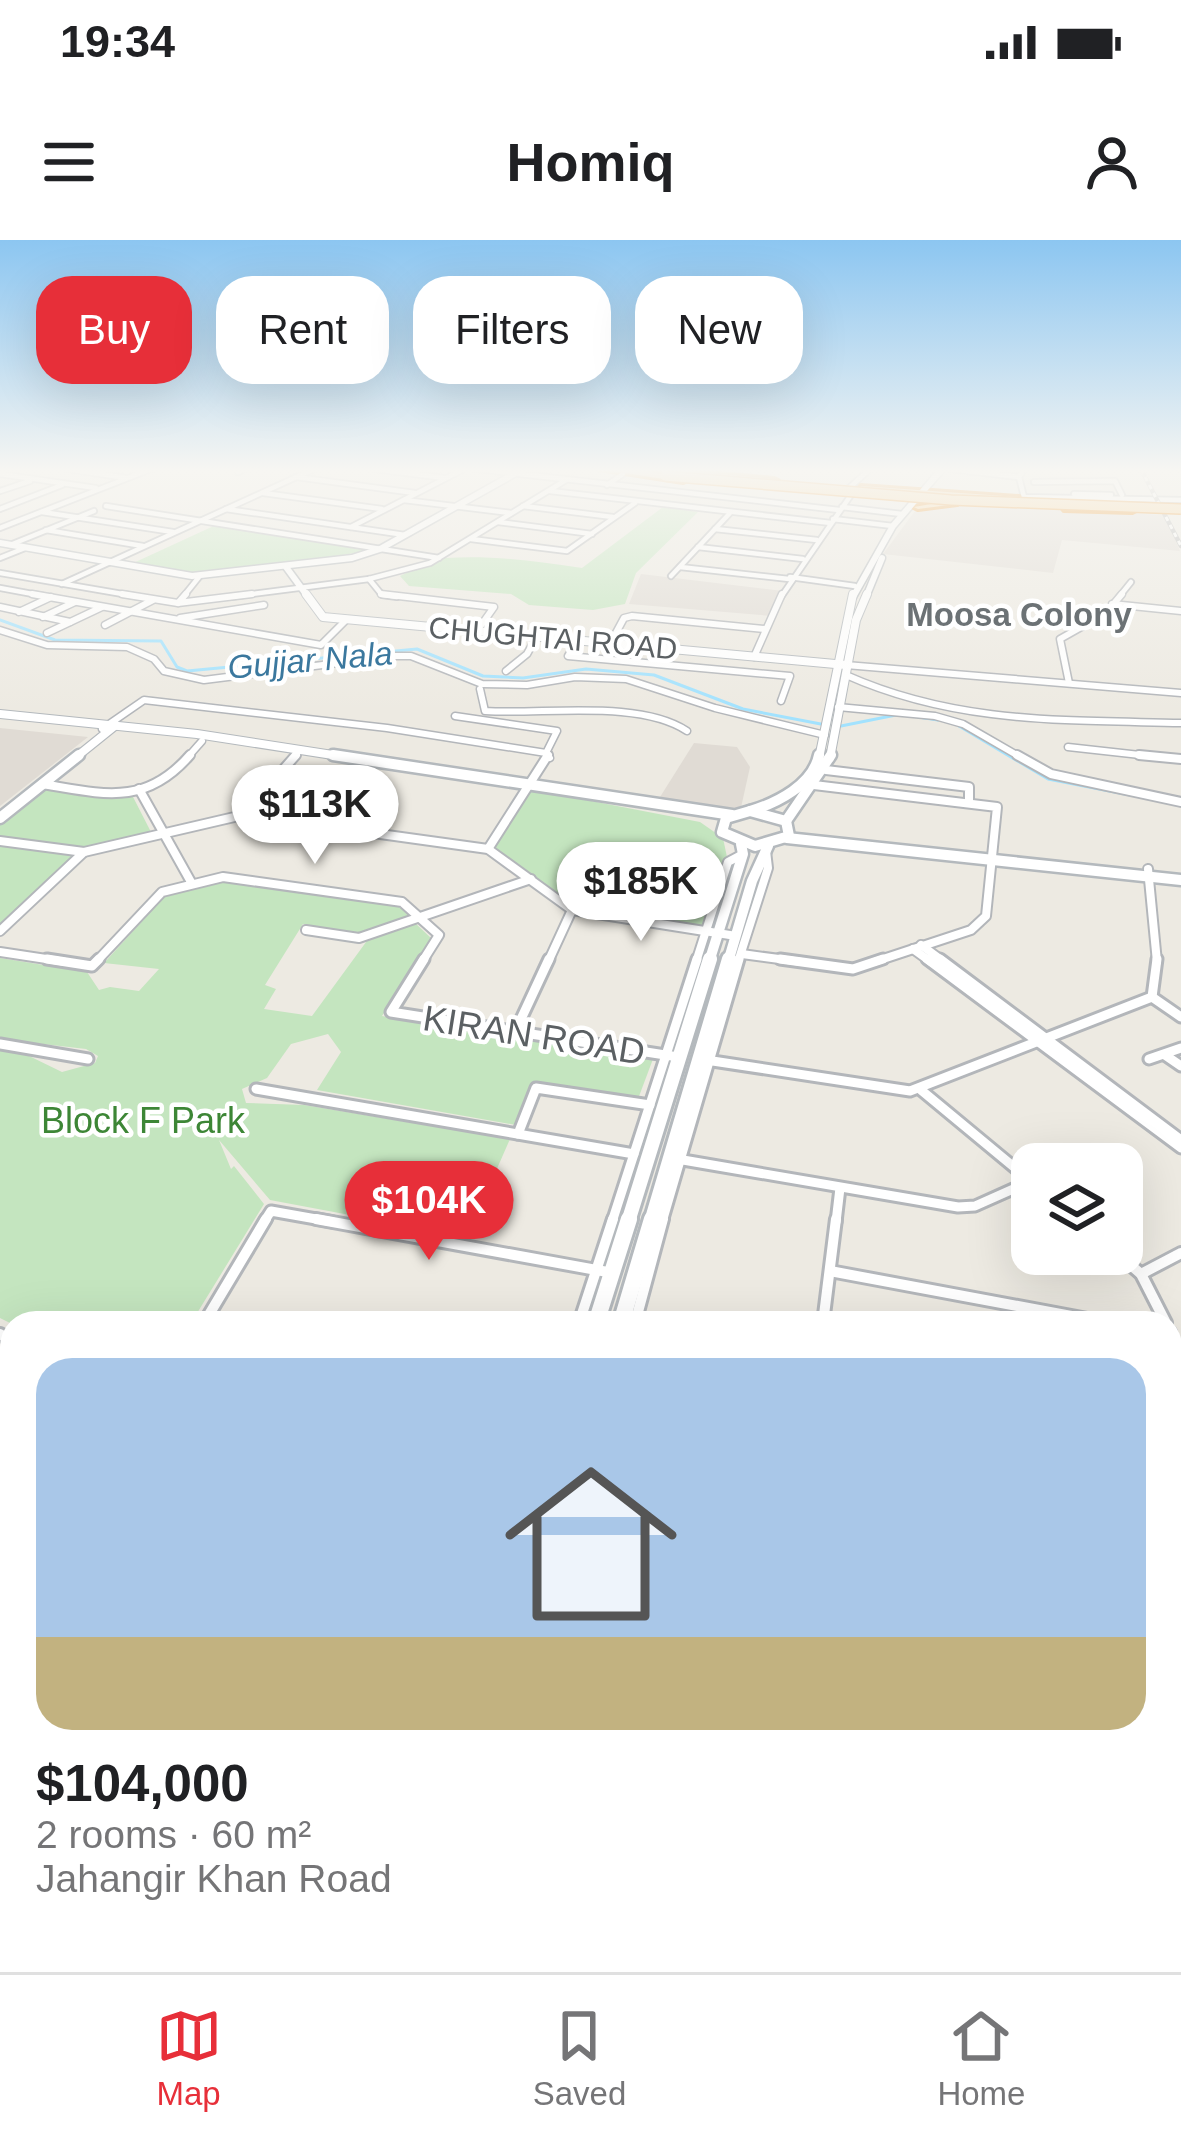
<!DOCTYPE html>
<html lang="en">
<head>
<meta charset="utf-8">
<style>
	body { margin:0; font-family:Arial,sans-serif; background:#f2f2f2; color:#202124; height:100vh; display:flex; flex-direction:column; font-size:45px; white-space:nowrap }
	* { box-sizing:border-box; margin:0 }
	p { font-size:39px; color:#757577 }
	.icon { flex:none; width:66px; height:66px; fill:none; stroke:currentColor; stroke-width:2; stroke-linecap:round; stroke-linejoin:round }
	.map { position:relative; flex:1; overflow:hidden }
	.sheet { position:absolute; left:0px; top:1071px; width:1182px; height:663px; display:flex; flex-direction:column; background:#fff; border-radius:36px 36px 0 0; box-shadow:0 12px 48px #0002 }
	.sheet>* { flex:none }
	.hud { position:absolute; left:36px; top:36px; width:1110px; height:108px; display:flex; gap:24px }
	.controls { position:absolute; left:1011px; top:903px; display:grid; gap:24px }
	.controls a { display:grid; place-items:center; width:132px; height:132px; border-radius:24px; background:#fff; box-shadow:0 12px 48px #0002; font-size:60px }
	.price { position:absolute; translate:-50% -102px; padding:0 27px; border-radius:42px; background:#fff; color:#222; font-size:39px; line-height:78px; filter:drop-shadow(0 3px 6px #0008) }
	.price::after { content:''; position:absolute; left:50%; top:72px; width:36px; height:27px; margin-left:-18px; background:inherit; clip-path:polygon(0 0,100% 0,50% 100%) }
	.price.selected { background:#e72f39; color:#fff }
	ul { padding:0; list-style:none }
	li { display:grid; align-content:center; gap:24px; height:636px; padding:0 36px }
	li+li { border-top:3px solid #e0e0e0 }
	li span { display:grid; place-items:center; height:372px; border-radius:36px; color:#555 }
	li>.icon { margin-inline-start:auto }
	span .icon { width:216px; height:216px; fill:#fffc; stroke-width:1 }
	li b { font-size:51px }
	.pill { padding:0 42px; border-radius:36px; background:#fff; box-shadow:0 12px 48px #0002; font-size:42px; line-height:108px }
	.pill.selected { background:#e72f39; color:#fff }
	.status { display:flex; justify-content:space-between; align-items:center; height:84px; padding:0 60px; background:#fff; direction:ltr }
	.status svg { height:33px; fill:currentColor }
	header { display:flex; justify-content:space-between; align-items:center; height:156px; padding:0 36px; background:#fff; font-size:54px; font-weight:600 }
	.menu { display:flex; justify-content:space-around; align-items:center; height:168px; border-top:3px solid #e0e0e0; background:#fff; font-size:33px; color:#757577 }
	.menu a { display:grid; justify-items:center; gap:6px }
	.menu .selected { color:#e72f39 }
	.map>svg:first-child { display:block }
	.education { fill:#e0dbd4 }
	.green { fill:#c4e5bf }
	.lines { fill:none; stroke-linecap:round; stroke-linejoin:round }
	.stream { stroke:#a2e2fe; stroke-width:3 }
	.street-far5-casing { stroke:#b3b6ba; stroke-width:8 }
	.street-far4-casing { stroke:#b3b6ba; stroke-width:9 }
	.street-far3-casing { stroke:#b3b6ba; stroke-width:12 }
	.street-far2-casing { stroke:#b3b6ba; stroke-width:15 }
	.street-far1-casing { stroke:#b3b6ba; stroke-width:16 }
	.street-casing { stroke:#b3b6ba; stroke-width:20 }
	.secondary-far5-casing { stroke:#b4b9bd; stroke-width:9 }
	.secondary-far4-casing { stroke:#b4b9bd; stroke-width:10 }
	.secondary-far3-casing { stroke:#b4b9bd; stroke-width:15 }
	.secondary-far2-casing { stroke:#b4b9bd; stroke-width:20 }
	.secondary-far1-casing { stroke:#b4b9bd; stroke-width:22 }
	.secondary-casing { stroke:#b4b9bd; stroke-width:27 }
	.highway-casing { stroke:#ed8403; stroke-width:6 }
	.street-far5 { stroke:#fff; stroke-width:4.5 }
	.street-far4 { stroke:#fff; stroke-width:6 }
	.street-far3 { stroke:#fff; stroke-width:8 }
	.street-far2 { stroke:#fff; stroke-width:9 }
	.street-far1 { stroke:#fff; stroke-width:10 }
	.street { stroke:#fff; stroke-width:14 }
	.secondary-far5 { stroke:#fff; stroke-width:6 }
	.secondary-far4 { stroke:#fff; stroke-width:8 }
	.secondary-far3 { stroke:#fff; stroke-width:10 }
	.secondary-far2 { stroke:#fff; stroke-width:14 }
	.secondary-far1 { stroke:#fff; stroke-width:16 }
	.secondary { stroke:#fff; stroke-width:21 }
	.highway { fill:#fbd08b; fill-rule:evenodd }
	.rail-casing { stroke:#b1b2b3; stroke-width:4.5 }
	.rail { stroke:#fff; stroke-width:3; stroke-dasharray:4.5; stroke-linecap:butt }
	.highway-bridge-casing { stroke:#ed8403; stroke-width:12; stroke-linecap:butt }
	.highway-bridge { stroke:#fbd08b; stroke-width:9 }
	.labels { text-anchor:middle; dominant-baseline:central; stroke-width:9; stroke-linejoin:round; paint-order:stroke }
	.far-street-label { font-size:30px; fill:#5b6063; stroke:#fff }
	.far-neighbourhood-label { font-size:33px; font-weight:bold; fill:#6c7275; stroke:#fff }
	.far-water-label { font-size:33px; font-style:italic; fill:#3b789e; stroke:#fff }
	.street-label { font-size:36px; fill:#5b6063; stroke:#fff }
	.park-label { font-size:36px; fill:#3d8636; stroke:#fff }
</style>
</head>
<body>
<div class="status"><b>19:34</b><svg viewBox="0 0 49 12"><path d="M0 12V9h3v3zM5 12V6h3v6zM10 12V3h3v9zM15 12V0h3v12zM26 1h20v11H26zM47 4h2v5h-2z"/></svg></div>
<header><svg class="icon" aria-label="menu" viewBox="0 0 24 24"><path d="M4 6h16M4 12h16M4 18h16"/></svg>Homiq<svg class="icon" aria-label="person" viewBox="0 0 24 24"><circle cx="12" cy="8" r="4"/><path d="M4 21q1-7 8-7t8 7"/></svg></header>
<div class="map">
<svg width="1181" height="1732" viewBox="0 0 1181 1732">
	<rect width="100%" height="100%" fill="#edeae2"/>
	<g class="education">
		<path d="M939 264 1165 275 1180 311 1062 300 1053 333 883 314 918 267Z"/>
		<path d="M641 334 783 351 772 376 629 364Z"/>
		<path d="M0 488 88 497 0 566Z"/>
		<path d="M694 503 737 507 750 527 740 572 655 565Z"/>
	</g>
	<g class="green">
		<path d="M663 267 698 272 636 333 625 364 593 370 529 365 511 354 409 346 400 336C413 330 432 319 446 318 491 315 536 321 582 328Z"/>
		<path d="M218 284 380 309 212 336 129 325Z"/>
		<path d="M524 548 700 582 723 598 728 622 703 692 572 670 489 608Z"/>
		<path d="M42 550 104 557 132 555 152 594 90 608 0 596V585Z"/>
		<path d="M0 606 74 616 0 684Z"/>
		<path d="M229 641 398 666 411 677 363 694 303 684 265 745 276 749 264 769 312 776 369 698 415 683 431 698 382 776 653 819 638 859 534 843 516 885 317 850 341 812 328 794 291 804 267 838 242 849 246 863 304 865 510 899 467 997 270 960 219 900 231 929 234 926 264 964 191 1083 12 1084 0 1078V810L25 814 62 832 95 823 98 816 86 809 0 799V718L87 732 99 750 110 747 139 751 159 729 104 723 164 657Z"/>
		<path d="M12 1254V1667L0 1663V1274Z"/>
	</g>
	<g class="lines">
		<g class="stream">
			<path d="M0 380 55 400 161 401 177 427 187 431 417 409 483 436 523 438 586 429 654 435 743 469 826 485"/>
			<path d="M918 477 938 480"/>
			<path d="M841 486 896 475"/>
			<path d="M959 486 1048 539 1130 555"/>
		</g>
		<defs>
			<g id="street-far5">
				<path d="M67 229 127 238"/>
				<path d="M374 229 445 238"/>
				<path d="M476 229 839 270"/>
				<path d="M950 229 1019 237"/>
				<path d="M1024 229 1019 237 1024 257 1181 260"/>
				<path d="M238 232 246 229"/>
				<path d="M0 234 96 248"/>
				<path d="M296 237 415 253"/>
				<path d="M1034 242 1115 241 1122 255"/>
				<path d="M607 245 623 234"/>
				<path d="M849 248 870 229"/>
				<path d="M0 251 30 241"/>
				<path d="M550 251 831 283"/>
				<path d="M263 253 382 269"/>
				<path d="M1074 254 1111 255"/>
				<path d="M404 260 511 273"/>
				<path d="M106 266 439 318"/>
				<path d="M523 266 613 277"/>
				<path d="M842 267 902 274"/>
				<path d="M0 269 62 245"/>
				<path d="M226 269 405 295"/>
				<path d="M42 272 173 292"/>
				<path d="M833 279 893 286"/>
				<path d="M498 282 592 294"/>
				<path d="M351 287 464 229"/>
				<path d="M0 288 151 229"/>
				<path d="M715 289 817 300"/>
				<path d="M46 290 143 306"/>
				<path d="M471 299 567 311 635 263"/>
				<path d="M10 305 94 271"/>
				<path d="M698 307 803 319"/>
				<path d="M0 318 25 308"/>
				<path d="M680 327 789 339"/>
				<path d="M0 333 140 357"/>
				<path d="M671 336 730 273"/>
				<path d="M790 337 855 346"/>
				<path d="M369 339 382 355 397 357"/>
				<path d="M62 344 314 229"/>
				<path d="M0 348 49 357"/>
				<path d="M183 357 199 337"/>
				<path d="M229 357 369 339 430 323 566 240"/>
				<path d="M781 357 851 255"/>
				<path d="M1119 357 1131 342"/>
			</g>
			<g id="street-far4">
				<path d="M32 354 321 405 346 380"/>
				<path d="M122 354 178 363 252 354"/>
				<path d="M381 354 494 367 477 391"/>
				<path d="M178 363 186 354"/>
				<path d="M1112 364 1181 371"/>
				<path d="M0 367 70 382"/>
				<path d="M19 372 51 357"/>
				<path d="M43 377 75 362"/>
				<path d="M180 378 264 365"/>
				<path d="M105 385 153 360"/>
				<path d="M0 390 47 405 127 407 154 419 164 431 204 440 393 416H411L482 444 527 445 575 437 626 439 715 468 825 495"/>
				<path d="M47 393 102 367"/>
				<path d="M578 400 568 416 790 436 781 461"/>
				<path d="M610 404 624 378 632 376 765 389"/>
				<path d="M754 417 782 354"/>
				<path d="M846 425 1181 453"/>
				<path d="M506 431 527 414 537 396"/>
				<path d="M846 435C956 484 1063 480 1181 483"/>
				<path d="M1069 443 1060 399 1106 373 1122 354"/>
				<path d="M480 449 485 471C542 475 639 459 687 491"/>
				<path d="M838 467 935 476 963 484 1022 518"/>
				<path d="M455 476 557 491 546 513 550 518"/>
				<path d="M102 489 144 460 387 488 546 513"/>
				<path d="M1068 507 1167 518"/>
				<path d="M187 518 202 501"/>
				<path d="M293 518 297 513"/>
			</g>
			<g id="street-far3">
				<path d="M1017 515 1051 534 1181 562"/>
				<path d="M1139 515 1181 519"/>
				<path d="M826 530 969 547V562"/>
				<path d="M42 544C103 554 145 567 190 515"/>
				<path d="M814 545 997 567 986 676 971 690 874 722"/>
				<path d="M139 549 191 642"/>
				<path d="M243 575 296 515"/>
				<path d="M0 601 84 612"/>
				<path d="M488 609 548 515"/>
				<path d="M1148 629 1157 722"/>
				<path d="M572 670 736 696"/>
				<path d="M306 690 359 698 531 639"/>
				<path d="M0 691 84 612 243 575 488 609 572 670 548 722"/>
				<path d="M921 705 944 722"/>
				<path d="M913 709 931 722"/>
				<path d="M0 712 66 722"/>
				<path d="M742 714 802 722"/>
				<path d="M96 722 162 652 223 637 402 662 439 695 422 722"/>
				<path d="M696 722 728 622 743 614"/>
				<path d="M738 722 768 628 766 611"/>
			</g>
			<g id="street-far2">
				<path d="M47 719 92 726 99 719"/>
				<path d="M424 719 391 772 678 817"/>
				<path d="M780 719 853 729 883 719"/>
				<path d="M927 719 1181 908"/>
				<path d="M940 719 1181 900"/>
				<path d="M1152 757 1181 777"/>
				<path d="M515 792 549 719"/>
				<path d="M0 804 88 819"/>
				<path d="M1165 815 1181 826"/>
				<path d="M1149 819 1181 808"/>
				<path d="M706 820 910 851 1152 757 1157 719"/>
				<path d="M256 849 634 914"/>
				<path d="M921 850 1032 942"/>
				<path d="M518 894 536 848 650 865"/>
				<path d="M683 920 958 967 975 966 1031 941"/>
				<path d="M264 982 271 971 333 982"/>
				<path d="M612 982 697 719"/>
				<path d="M662 982 739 719"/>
				<path d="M836 982 840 948"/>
			</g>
			<g id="street-far1">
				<path d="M316 979 613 1033"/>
				<path d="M1118 1014 1141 1034 1166 1083"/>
				<path d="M830 1031 1109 1083"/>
				<path d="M1141 1034 1181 1013"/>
				<path d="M204 1083 266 979"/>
				<path d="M579 1083 613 979"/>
				<path d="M635 1083 663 979"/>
				<path d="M823 1083 836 979"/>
				<path d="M1170 1092 1181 1129"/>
				<path d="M0 1094 12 1101"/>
				<path d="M1170 1235 1181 1237"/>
				<path d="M0 1259 12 1241"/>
			</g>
			<g id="street">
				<path d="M1170 1409 1181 1412"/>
				<path d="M1170 1536 1181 1528"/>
				<path d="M1142 1722 1143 1732"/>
				<path d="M362 1732 365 1722"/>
				<path d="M451 1732 454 1722"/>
				<path d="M735 1732 736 1722"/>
				<path d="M935 1732 936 1722"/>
			</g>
			<g id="secondary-far5">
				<path d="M0 303 192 336 352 318 380 309 523 229"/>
				<path d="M286 327 308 357"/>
				<path d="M853 357 893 286 942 229"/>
				<path d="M866 357 882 318"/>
			</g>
			<g id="secondary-far4">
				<path d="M306 354 323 377 846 425"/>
				<path d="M0 474 197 494 352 518"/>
				<path d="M75 518 116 485"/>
				<path d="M819 518 853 354"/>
				<path d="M830 518 856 380 867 354"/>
			</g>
			<g id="secondary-far3">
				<path d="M333 515 732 575"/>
				<path d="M750 571C777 563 813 545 819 515"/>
				<path d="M750 571 786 581 789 596 755 606 722 592 726 578Z"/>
				<path d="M0 578 79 515"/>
				<path d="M786 581 831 515"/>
				<path d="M787 598 1181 640"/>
				<path d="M709 722 743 614 741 604"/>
				<path d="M728 722 752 641 768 606"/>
			</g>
			<g id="secondary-far2">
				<path d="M628 982 710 719"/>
				<path d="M651 982 729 719"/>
			</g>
			<g id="secondary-far1">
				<path d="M596 1083 629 979"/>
				<path d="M621 1083 652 979"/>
			</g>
			<g id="secondary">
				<path d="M0 1675 12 1679"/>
				<path d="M155 1722 188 1732"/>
				<path d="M383 1732 386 1722"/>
				<path d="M428 1732 431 1722"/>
			</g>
			<g id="highway">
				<path d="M599 229 652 232 687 240 683 242Z"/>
				<path d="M667 229 774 239 778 241 774 243 670 233Z"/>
				<path d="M861 246 1019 257 1023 259 1019 261 858 250Z"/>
				<path d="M954 260 957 264 918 269 914 267Z"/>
				<path d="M1061 266 1132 268 1136 270 1132 272 1064 270Z"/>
			</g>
		</defs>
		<use href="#street-far5" class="street-far5-casing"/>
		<use href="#street-far4" class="street-far4-casing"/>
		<use href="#street-far3" class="street-far3-casing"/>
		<use href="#street-far2" class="street-far2-casing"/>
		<use href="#street-far1" class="street-far1-casing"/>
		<use href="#street" class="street-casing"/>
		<use href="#secondary-far5" class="secondary-far5-casing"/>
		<use href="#secondary-far4" class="secondary-far4-casing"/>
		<use href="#secondary-far3" class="secondary-far3-casing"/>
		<use href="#secondary-far2" class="secondary-far2-casing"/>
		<use href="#secondary-far1" class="secondary-far1-casing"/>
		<use href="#secondary" class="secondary-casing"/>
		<use href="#highway" class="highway-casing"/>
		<use href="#street-far5" class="street-far5"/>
		<use href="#street-far4" class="street-far4"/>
		<use href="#street-far3" class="street-far3"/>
		<use href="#street-far2" class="street-far2"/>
		<use href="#street-far1" class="street-far1"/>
		<use href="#street" class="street"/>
		<use href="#secondary-far5" class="secondary-far5"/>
		<use href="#secondary-far4" class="secondary-far4"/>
		<use href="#secondary-far3" class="secondary-far3"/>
		<use href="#secondary-far2" class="secondary-far2"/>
		<use href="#secondary-far1" class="secondary-far1"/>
		<use href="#secondary" class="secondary"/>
		<use href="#highway" class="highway"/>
		<defs>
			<path id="rail" d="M1141 229 1181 306"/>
		</defs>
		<use href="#rail" class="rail-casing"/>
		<use href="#rail" class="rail"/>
		<defs>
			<path id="highway-bridge" d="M665 236 951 260 1181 269"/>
		</defs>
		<use href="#highway-bridge" class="highway-bridge-casing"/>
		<use href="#highway-bridge" class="highway-bridge"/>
	</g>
	<linearGradient id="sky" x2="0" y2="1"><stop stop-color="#8cc6f1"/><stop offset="0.49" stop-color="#f7f6f2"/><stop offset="1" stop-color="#f7f6f2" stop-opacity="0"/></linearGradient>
	<rect width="1181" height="471" fill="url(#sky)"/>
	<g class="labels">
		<g class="far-street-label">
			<text transform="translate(553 398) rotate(5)">CHUGHTAI ROAD</text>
		</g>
		<g class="far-neighbourhood-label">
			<text x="1019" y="374">Moosa Colony</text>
		</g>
		<g class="far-water-label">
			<text transform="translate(310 420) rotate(-5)">Gujjar Nala</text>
		</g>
		<g class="street-label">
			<text transform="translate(534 795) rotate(9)">KIRAN ROAD</text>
		</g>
		<g class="park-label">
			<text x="143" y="880">Block F Park</text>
		</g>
	</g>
</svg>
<div class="controls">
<a><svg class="icon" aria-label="layers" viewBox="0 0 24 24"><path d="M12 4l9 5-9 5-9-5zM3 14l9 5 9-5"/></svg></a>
</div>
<b class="price" style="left:315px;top:627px">$113K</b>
<b class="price" style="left:641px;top:704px">$185K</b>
<b class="price selected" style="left:429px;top:1023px">$104K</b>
<div class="hud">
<a class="pill selected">Buy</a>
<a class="pill">Rent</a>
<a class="pill">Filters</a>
<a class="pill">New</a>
</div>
<section class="sheet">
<ul>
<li><span style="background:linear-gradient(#a9c7e8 75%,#c2b280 0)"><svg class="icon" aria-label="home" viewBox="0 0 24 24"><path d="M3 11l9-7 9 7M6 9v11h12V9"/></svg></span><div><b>$104,000</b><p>2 rooms · 60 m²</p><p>Jahangir Khan Road</p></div></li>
</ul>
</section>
</div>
<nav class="menu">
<a class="selected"><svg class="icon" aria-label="map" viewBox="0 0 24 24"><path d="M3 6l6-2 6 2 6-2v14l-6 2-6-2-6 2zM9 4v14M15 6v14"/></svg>Map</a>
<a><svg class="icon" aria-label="saved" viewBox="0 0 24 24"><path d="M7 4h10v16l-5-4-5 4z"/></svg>Saved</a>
<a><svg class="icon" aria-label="home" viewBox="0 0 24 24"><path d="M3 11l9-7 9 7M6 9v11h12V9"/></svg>Home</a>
</nav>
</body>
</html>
